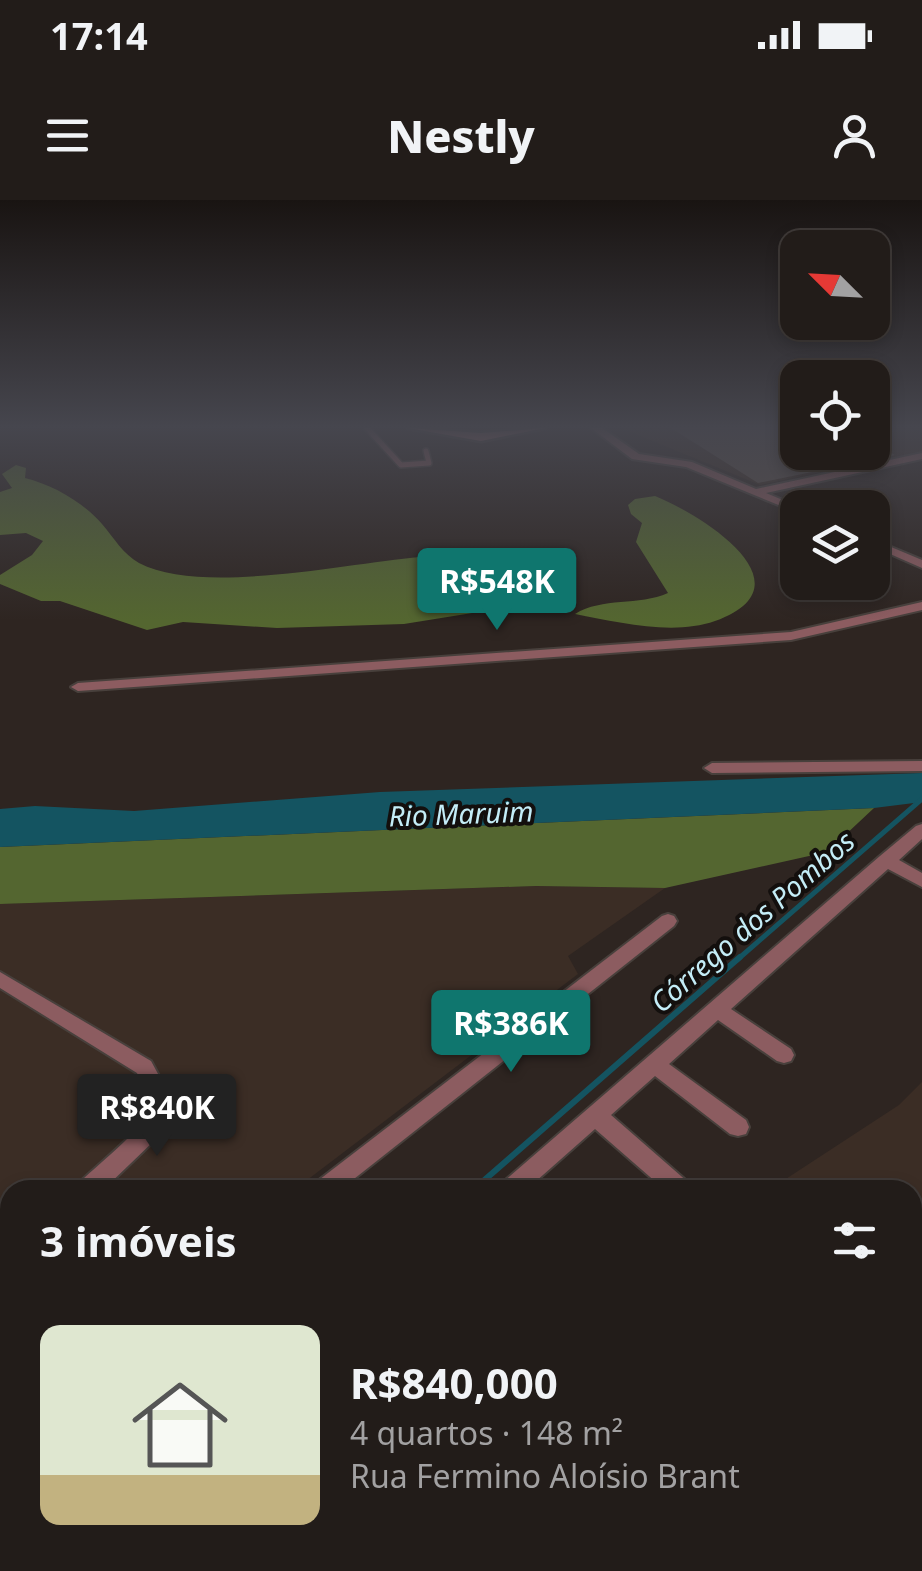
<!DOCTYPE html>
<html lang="pt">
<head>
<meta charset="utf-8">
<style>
	body { margin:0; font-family:"Noto Sans",sans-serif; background:#2e2926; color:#f1f3f6; height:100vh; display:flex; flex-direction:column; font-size:38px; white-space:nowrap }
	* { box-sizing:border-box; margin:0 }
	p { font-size:32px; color:#a2a1a2 }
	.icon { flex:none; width:55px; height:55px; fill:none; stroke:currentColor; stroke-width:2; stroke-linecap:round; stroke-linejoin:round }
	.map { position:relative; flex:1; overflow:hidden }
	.panel { position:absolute; left:0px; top:980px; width:922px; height:392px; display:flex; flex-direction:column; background:#221c19; border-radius:30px 30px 0 0; box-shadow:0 5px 15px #0003,0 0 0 2px #3f3a38 }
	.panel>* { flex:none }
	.needle { width:65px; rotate:294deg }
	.controls { position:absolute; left:780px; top:30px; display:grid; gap:20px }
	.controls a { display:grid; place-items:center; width:110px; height:110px; border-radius:20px; background:#221c19; box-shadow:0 5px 15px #0003,0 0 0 2px #3f3a38; font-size:50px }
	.price { position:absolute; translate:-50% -85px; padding:0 22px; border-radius:10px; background:#0f766e; color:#fff; font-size:32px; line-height:65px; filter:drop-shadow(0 2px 5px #0008) }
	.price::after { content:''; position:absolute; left:50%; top:60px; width:30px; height:22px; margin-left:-15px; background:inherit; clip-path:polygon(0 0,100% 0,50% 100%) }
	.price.current { background:#222; color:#fff }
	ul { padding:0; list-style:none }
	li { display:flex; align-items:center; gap:30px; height:250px; padding:0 40px }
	li span { display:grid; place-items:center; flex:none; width:280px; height:200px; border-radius:20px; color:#555 }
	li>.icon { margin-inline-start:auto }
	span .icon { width:120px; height:120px; fill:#fffc; stroke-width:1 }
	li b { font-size:42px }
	h2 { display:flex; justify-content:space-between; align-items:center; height:120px; padding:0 40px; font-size:42px }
	.status { display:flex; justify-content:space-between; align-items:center; height:70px; padding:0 50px; background:#221c19; direction:ltr }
	.status svg { height:28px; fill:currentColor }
	header { display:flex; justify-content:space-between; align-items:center; height:130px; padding:0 40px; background:#221c19; font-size:45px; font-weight:800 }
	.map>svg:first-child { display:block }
	.built { fill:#3b2d25 }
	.forest { fill:#546630 }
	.water { fill:#145461 }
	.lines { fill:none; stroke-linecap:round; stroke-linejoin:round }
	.stream-far2 { stroke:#145461; stroke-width:5 }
	.stream-far1 { stroke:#145461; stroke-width:6 }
	.stream { stroke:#145461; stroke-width:8 }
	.building { fill:#594f4a }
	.lane-casing { stroke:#48403c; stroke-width:8 }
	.street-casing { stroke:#48403c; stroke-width:4 }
	.secondary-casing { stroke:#48403c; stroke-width:5 }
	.lane { stroke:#8c5c60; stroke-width:5 }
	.street { fill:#8c5c60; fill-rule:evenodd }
	.secondary { fill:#c4787f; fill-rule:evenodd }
	.labels { text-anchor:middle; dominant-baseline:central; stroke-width:8; stroke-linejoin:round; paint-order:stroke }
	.water-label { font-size:28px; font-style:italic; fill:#c4edf7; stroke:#130f0d }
</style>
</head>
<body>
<div class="status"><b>17:14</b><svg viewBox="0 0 49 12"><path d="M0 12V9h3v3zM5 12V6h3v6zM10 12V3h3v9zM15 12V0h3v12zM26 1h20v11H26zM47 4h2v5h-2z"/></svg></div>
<header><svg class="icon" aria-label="menu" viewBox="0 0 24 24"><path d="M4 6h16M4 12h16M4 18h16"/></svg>Nestly<svg class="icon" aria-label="person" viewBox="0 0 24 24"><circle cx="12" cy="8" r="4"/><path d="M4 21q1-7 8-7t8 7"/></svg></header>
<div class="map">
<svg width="922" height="1371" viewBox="0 0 922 1371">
	<rect width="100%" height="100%" fill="#2e2521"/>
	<g class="built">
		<path d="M621 228H797L798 252H872L873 228H922V251L760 285Z"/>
		<path d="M536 686 665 688 568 756 578 774 294 990H10V1206L0 1213V704Z"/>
		<path d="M922 882V1371H879L864 1363 912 1362V990H769L899 905Z"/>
	</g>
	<g class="forest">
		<path d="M16 265 26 268 25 278C53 285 83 302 102 324 114 338 123 354 139 363 202 396 348 363 420 357 453 360 489 371 497 409L404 424 277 428 183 422 147 430 60 401H41L0 384V375L32 355 43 341 26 333 0 335V292L12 288 2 274Z"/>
		<path d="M655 296C700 314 815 385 715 421 673 436 617 422 575 414 602 397 639 406 668 393L636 342 642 323 631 314 628 305 635 299Z"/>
		<path d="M874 608 827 652 665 688 536 686 0 704V647Z"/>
	</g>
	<path class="water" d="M922 573V602L874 608 0 647V609L35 606 134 611 380 592Z"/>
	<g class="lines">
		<path class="stream-far2" d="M737 760 922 599"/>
		<path class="stream-far1" d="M473 990 740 757"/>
		<path class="stream" d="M34 1371 44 1362"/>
	</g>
	<path class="building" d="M671 228H798V252H872V243L895 255 758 283Z"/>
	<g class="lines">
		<defs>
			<path id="lane" d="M367 228 401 265 429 263 426 251"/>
			<g id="street">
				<path d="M591 228H602L639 254 692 262 756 289 922 253V259L766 293 802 308H798V313L686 267 632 259Z"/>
				<path d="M872 339 922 360V368L872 346Z"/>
				<path d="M922 402V410L791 440 78 491 71 487 78 483 791 432Z"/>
				<path d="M922 561V571L712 573 704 568 712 563Z"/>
				<path d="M922 624V639L899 660 922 673V687L888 669 731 809 791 849 794 855 791 861 784 863 777 861 718 820 669 864 746 920 749 927 746 934 738 936 730 934 655 876 611 915 689 983 692 990H665L595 929 526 990H499L502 983 880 656 916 626Z"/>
				<path d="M668 714 674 716 677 721 674 726 340 990H312L315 983 662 716Z"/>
				<path d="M0 772 151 861 170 896 171 913 156 939 103 990H76L79 983C93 969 144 928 149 912 153 899 142 884 137 873L0 788Z"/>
				<path d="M10 1043V1068L0 1073V1048Z"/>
				<path d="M10 1221V1251L0 1256V1225Z"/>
				<rect x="272" y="1362" width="30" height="9"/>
			</g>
			<path id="secondary" d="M408 228 481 233 545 228 481 241Z"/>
		</defs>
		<use href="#lane" class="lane-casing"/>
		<use href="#street" class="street-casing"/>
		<use href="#secondary" class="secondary-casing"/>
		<use href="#lane" class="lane"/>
		<use href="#street" class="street"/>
		<use href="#secondary" class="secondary"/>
	</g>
	<linearGradient id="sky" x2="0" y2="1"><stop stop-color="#191412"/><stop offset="0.54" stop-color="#46464e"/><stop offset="1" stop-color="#46464e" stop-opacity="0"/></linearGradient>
	<rect width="922" height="420" fill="url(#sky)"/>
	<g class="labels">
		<g class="water-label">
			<text transform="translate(461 613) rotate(-2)">Rio Maruim</text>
			<text transform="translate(752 721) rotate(-41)">Córrego dos Pombos</text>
		</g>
	</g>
</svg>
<div class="controls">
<a><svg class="needle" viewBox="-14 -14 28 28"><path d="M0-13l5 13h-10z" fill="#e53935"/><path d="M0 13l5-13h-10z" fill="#a2a1a2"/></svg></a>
<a><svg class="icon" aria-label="locate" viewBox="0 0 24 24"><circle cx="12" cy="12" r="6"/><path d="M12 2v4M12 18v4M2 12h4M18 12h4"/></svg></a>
<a><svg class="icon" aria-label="layers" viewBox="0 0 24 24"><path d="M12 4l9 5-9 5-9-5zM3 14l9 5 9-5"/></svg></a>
</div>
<b class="price" style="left:497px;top:433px">R$548K</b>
<b class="price" style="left:511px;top:875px">R$386K</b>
<b class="price current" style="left:157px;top:959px">R$840K</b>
<section class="panel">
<h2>3 imóveis<svg class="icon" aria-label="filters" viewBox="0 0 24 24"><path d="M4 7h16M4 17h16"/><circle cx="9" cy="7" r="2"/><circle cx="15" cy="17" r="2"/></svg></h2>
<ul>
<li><span style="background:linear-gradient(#dfe7d0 75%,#c2b280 0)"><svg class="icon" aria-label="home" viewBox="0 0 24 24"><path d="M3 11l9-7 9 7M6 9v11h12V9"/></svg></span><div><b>R$840,000</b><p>4 quartos · 148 m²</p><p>Rua Fermino Aloísio Brant</p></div></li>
</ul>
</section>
</div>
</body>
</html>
